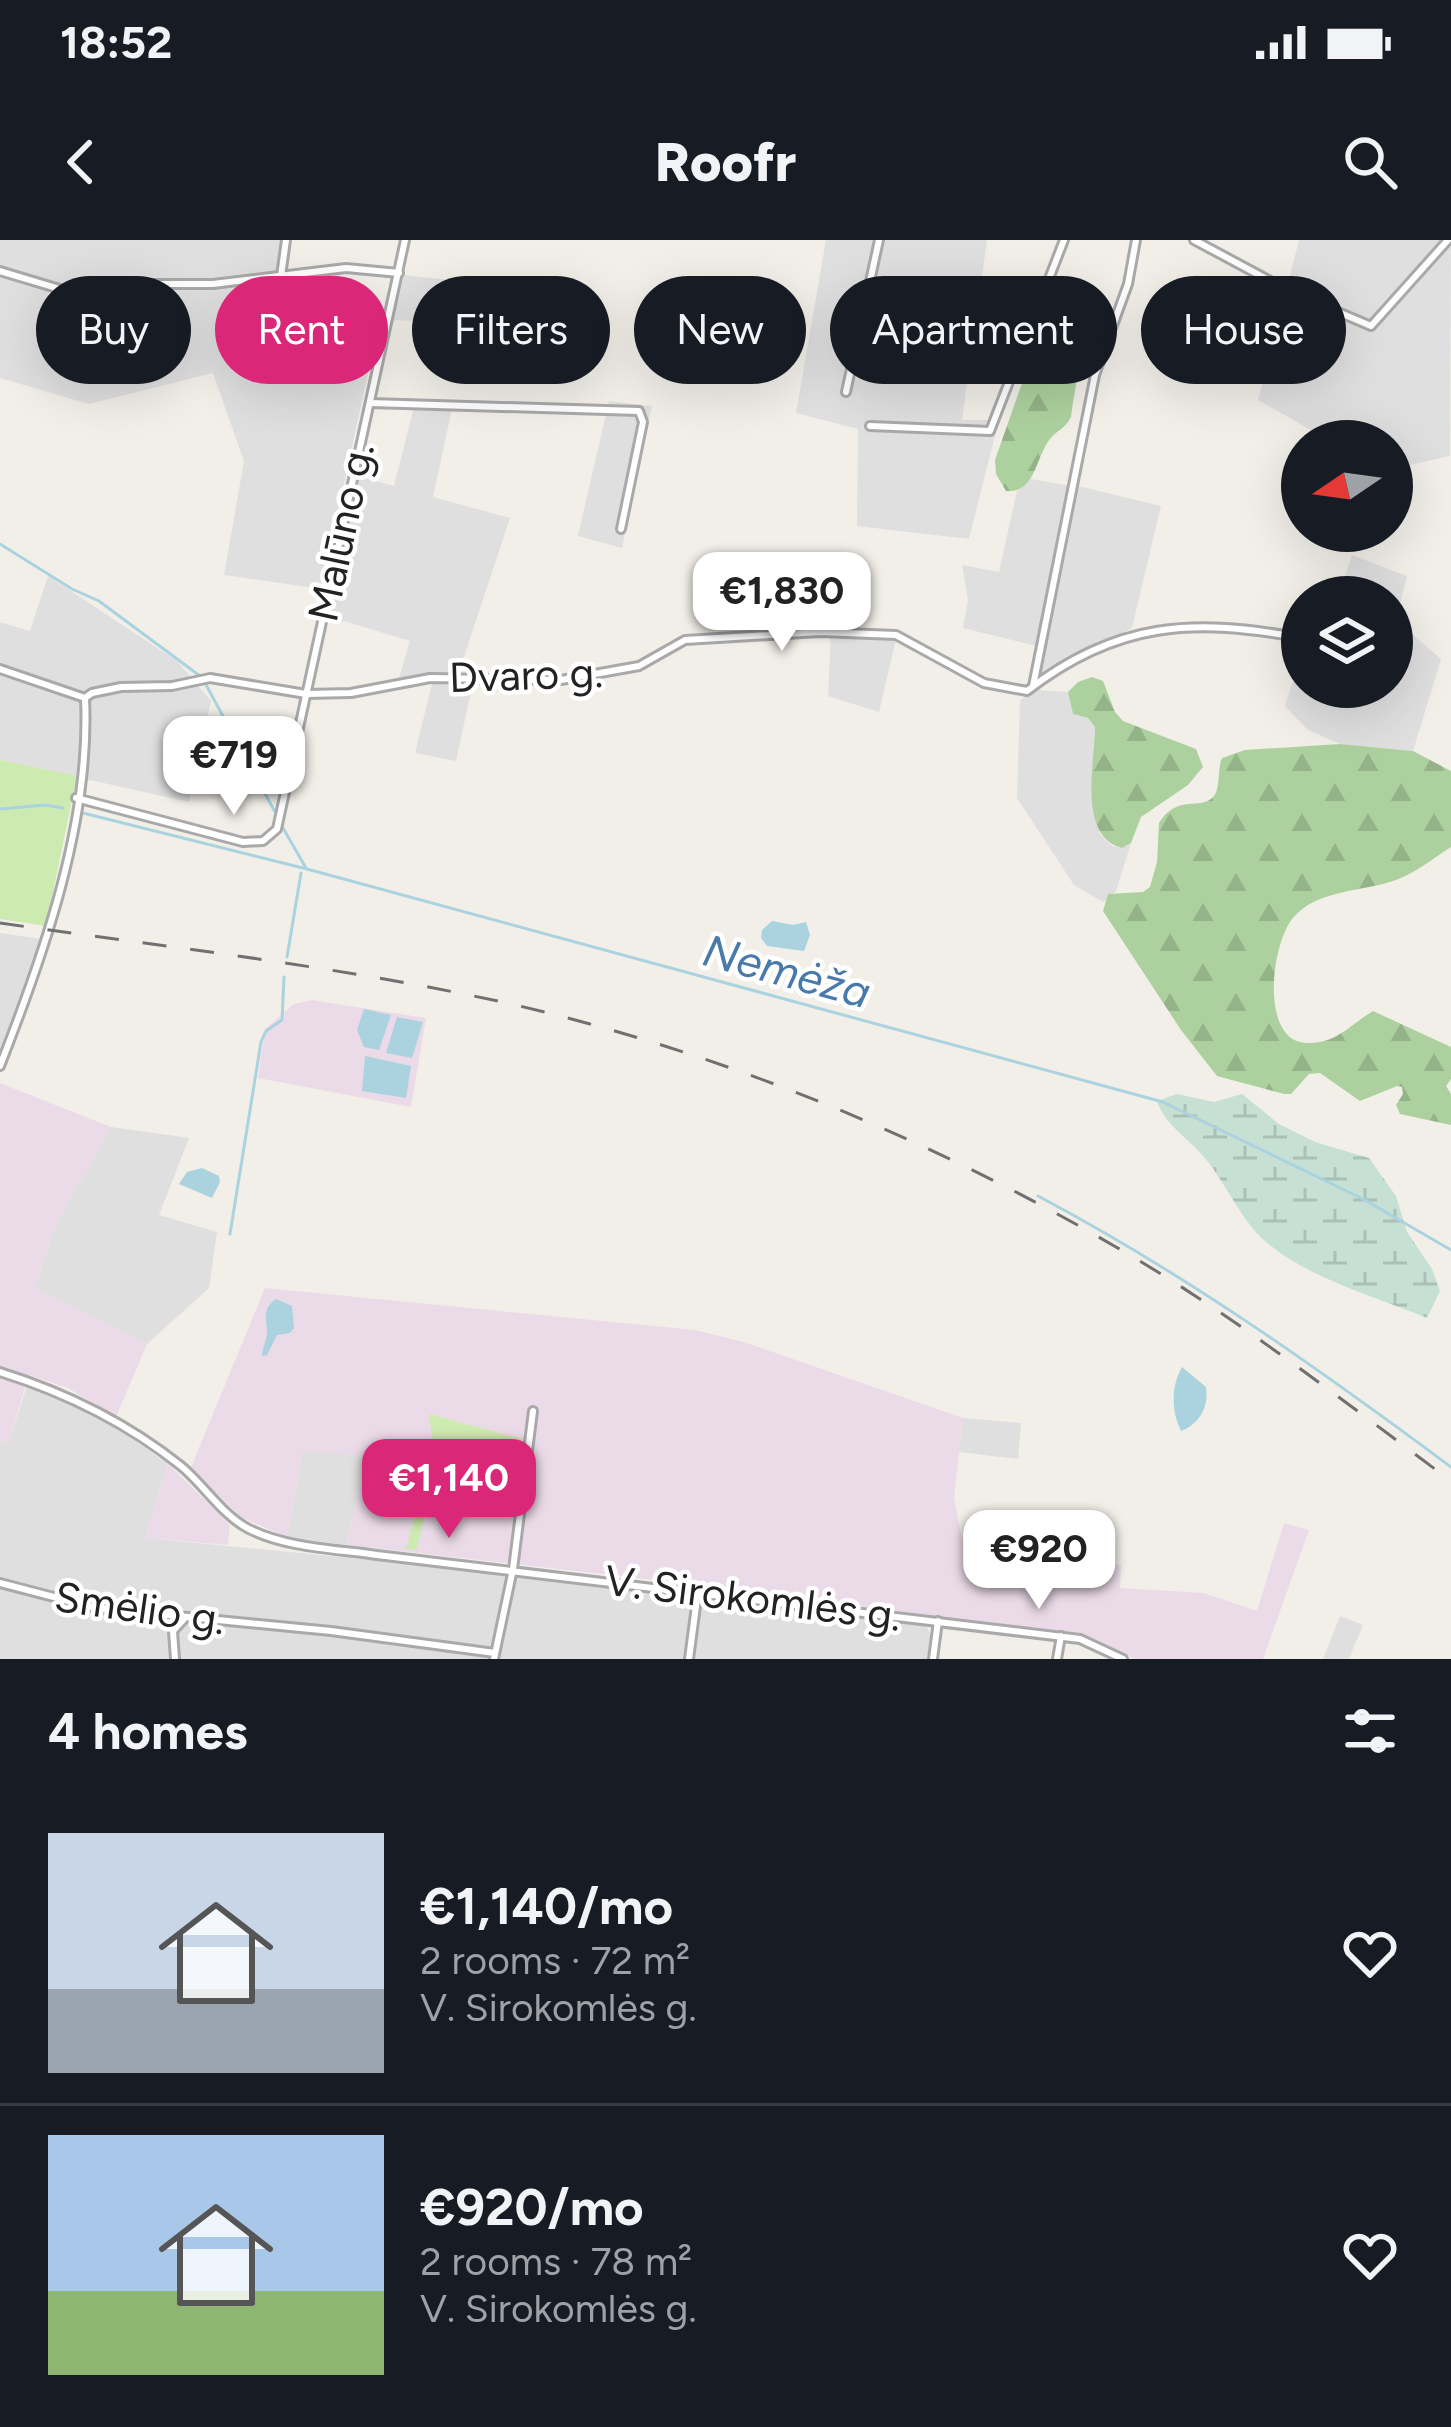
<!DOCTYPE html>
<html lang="en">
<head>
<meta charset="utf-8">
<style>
	body { margin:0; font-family:Figtree,sans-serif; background:#242831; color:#f1f3f6; height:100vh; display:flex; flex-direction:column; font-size:45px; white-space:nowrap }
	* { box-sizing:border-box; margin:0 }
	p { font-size:39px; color:#9ea1a6 }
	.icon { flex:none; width:66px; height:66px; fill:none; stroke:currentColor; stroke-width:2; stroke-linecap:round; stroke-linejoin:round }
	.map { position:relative; height:1419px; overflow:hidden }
	.side { display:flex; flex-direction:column; background:#171b24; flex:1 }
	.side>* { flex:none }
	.banner { position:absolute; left:36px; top:36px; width:1380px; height:108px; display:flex; gap:24px }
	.needle { width:78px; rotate:257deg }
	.controls { position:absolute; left:1281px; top:180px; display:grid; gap:24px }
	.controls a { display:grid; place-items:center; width:132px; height:132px; border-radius:50%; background:#171b24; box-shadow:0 12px 48px #0002; font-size:60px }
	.price { position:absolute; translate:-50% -102px; padding:0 27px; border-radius:24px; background:#fff; color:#222; font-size:39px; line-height:78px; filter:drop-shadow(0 3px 6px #0008) }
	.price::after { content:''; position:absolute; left:50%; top:72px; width:36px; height:27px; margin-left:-18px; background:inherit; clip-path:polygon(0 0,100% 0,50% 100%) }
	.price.active { background:#db2777; color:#fff }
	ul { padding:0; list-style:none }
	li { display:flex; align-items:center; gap:36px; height:300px; padding:0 48px }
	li+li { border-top:3px solid #363941 }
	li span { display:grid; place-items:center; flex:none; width:336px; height:240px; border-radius:0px; color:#555 }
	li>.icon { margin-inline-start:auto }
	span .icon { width:144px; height:144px; fill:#fffc; stroke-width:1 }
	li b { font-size:51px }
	h2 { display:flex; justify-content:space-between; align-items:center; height:144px; padding:0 48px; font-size:51px }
	.tag { padding:0 42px; border-radius:54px; background:#171b24; box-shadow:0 12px 48px #0002; font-size:42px; line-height:108px }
	.tag.active { background:#db2777; color:#fff }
	.status { display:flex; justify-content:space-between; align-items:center; height:84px; padding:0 60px; background:#171b24; direction:ltr }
	.status svg { height:33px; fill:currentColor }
	header { display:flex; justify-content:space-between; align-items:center; height:156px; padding:0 48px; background:#171b24; font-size:54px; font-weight:800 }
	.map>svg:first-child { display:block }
	.residential { fill:#e0dfdf }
	.industrial { fill:#ebdbe8 }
	.grass { fill:#cdebb0 }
	.forest { fill:url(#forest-firs) }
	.wetland { fill:url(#wetland-marsh) }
	.water { fill:#aad3df }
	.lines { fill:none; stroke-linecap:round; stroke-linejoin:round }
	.stream { stroke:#aad3df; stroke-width:3 }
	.street-casing { stroke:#a9a9a9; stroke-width:12 }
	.street { stroke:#fff; stroke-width:6 }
	.rail { stroke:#707070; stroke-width:3; stroke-dasharray:24 24; stroke-linecap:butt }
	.labels { text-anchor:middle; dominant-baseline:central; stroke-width:9; stroke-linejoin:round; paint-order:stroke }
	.street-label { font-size:42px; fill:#222; stroke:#fff }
	.water-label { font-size:45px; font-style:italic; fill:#4a7aab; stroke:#fff }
</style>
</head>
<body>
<div class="status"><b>18:52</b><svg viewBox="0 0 49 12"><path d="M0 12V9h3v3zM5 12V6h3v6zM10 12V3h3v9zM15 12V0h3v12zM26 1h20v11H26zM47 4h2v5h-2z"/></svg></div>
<header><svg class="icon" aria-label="back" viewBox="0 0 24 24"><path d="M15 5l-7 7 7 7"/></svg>Roofr<svg class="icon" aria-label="search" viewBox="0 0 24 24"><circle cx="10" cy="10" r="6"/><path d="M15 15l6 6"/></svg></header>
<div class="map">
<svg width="1451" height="1419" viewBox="0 0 1451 1419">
	<defs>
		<pattern id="forest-firs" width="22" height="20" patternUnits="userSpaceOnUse" patternTransform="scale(3)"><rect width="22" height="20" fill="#add19e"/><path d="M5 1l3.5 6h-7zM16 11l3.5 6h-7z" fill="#95b388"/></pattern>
		<pattern id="wetland-marsh" width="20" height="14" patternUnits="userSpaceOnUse" patternTransform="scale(3)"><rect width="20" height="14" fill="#c6e0d4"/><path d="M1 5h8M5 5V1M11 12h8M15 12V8" fill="none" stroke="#aac0b6"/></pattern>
	</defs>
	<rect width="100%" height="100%" fill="#f2efe9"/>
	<g class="residential">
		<path d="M0 0H289L285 40 339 32 338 74 379 83 321 349 224 335 244 221 213 133 89 164 0 138Z"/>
		<path d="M826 0H987L962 180H999L969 299 857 286 858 189 796 173Z"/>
		<path d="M1299 0H1451L1450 216 1392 229V201H1330L1258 160Z"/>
		<path d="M404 35 449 40 438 82 393 80Z"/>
		<path d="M609 161 652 166 622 308 578 296Z"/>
		<path d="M414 167 452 169 433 257 510 278 456 441 473 442 456 521 415 513 434 436 399 438 410 401 327 376 358 236 394 246Z"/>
		<path d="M1030 239 1072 246 1037 406 963 388 968 361 962 325 999 332 1017 251Z"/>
		<path d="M1078 246 1161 266 1132 388 1039 436Z"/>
		<path d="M1352 315 1407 336 1396 380 1441 419 1413 511 1340 504 1308 490 1285 466 1302 413V447H1392V357H1338Z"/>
		<path d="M48 336 177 421 211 461 189 562 0 520V382L30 391Z"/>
		<path d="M831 395 896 399 879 472 828 456Z"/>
		<path d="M1035 450 1068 452 1073 474 1088 478 1095 487 1092 554 1100 594 1112 606 1122 608 1131 603 1116 651 1103 662 1074 645 1017 558 1020 460Z"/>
		<path d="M0 693 42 699 0 815Z"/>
		<path d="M111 887 189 898 159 975 217 992 209 1048 147 1104 34 1048 56 984Z"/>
		<path d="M27 1146 56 1155 106 1181 168 1224 145 1298 515 1334 926 1385 930 1394 928 1419H0V1201L8 1203Z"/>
		<path d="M963 1178 1021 1183 1018 1219 959 1212Z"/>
		<path d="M303 1209 368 1217 346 1305 287 1297Z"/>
		<path d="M1340 1376 1363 1385 1349 1419H1323Z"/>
	</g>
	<g class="industrial">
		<path d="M312 760 426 778 411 867 258 838 265 789 294 764Z"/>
		<path d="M0 843 111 887 56 984 34 1048 147 1104 116 1177 68 1148 29 1135 8 1203 0 1201Z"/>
		<path d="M265 1048 695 1090 744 1102 963 1178 954 1258 963 1304 1121 1325 1120 1348 1204 1353 1257 1371 1284 1283 1309 1290 1263 1419H1135L1078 1395 699 1345 346 1305 367 1217 303 1210 287 1297 240 1277 191 1227Z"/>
		<path d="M168 1224 230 1285 228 1305 145 1298Z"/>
	</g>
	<g class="grass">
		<path d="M0 520 77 536 46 686 0 679Z"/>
		<path d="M429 1174 522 1199 519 1223 461 1214 464 1201 445 1200 416 1310 406 1309 433 1206Z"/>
	</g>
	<g class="forest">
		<path d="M1051 85C1093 92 1074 147 1071 177 1065 189 1057 190 1050 199 1035 218 1036 253 1006 251L996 234 995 220 1040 92Z"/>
		<path d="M1092 437 1103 441 1115 472 1123 481 1196 509 1203 527 1188 545 1141 577 1131 603 1122 608C1077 596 1095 522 1095 487L1088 478 1073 474 1068 452 1078 442Z"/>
		<path d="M1340 504 1413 511 1451 531V607C1434 618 1415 633 1396 640 1363 652 1317 649 1293 678 1271 704 1259 803 1308 803 1336 804 1351 784 1373 771L1451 807V839L1446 846 1451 854V885L1400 874 1396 865 1403 854 1402 847 1397 846 1360 861 1320 833 1309 834 1291 854H1284L1217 836 1181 790 1103 671 1108 654 1143 652 1150 647 1157 622 1159 583C1178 553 1200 571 1213 557 1221 549 1217 529 1222 518L1245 510Z"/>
	</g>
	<path class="wetland" d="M1177 854 1214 862 1242 854 1279 884 1315 902 1369 918 1396 956 1407 992 1432 1029 1440 1051 1427 1078C1374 1056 1309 1039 1265 1001 1240 979 1226 943 1204 917 1188 898 1164 884 1157 861Z"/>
	<g class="water">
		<path d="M772 681 793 685 806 682 810 695 804 711 767 706 761 698 762 690Z"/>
		<path d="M364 769 391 775 379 810 364 807 357 790Z"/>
		<path d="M397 777 423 782 412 818 386 813Z"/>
		<path d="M365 816 411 826 406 858 362 851Z"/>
		<path d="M202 928 219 936 220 942 212 958 179 944 187 932Z"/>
		<path d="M276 1059 292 1066 294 1088 290 1093 277 1095 267 1115 262 1116C262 1108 268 1098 267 1090 266 1076 263 1068 276 1059Z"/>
		<path d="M1182 1127 1206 1147C1209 1166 1200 1184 1181 1191 1171 1171 1171 1146 1182 1127Z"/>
	</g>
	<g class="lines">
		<g class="stream">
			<path d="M0 304 72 349 99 361 200 436"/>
			<path d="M205 443 275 572"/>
			<path d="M0 569 45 565 63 568"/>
			<path d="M83 573 307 629 1163 862 1363 959 1451 1010"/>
			<path d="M283 588 306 628"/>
			<path d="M287 717 301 633"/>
			<path d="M1038 956C1184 1033 1319 1129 1451 1227"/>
			<path d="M230 994 261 802 266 791 282 780 284 737"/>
		</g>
		<defs>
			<g id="street">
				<path d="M1194 0 1291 52 1371 86 1448 0"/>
				<path d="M0 31 73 53 156 44H213L346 28 399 33"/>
				<path d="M281 36 286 0"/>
				<path d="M846 152 879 0"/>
				<path d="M370 163 639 171 643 182 621 289"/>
				<path d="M870 186 990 191 1064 0"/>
				<path d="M0 429 85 458 92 453 121 447 172 446 210 438 306 454 351 453 430 438 561 440 639 426 685 400 820 392 896 395 984 443 1027 451C1117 381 1194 378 1302 398"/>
				<path d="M1033 446 1095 135 1128 44 1136 0"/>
				<path d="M76 558 243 602 263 601 277 589 405 0"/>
				<path d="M0 826C44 714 91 581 85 458"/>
				<path d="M0 1132C67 1153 126 1182 181 1226 204 1245 223 1276 249 1289 287 1308 336 1309 377 1315L1080 1399 1123 1419"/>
				<path d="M0 1343 96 1368 331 1391 495 1413"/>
				<path d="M175 1419 173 1391 184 1379"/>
				<path d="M494 1419 513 1329 533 1171"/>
				<path d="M689 1419 698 1351"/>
				<path d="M933 1419 938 1381"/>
				<path d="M1057 1419 1061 1396"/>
			</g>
		</defs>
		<use href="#street" class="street-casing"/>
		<use href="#street" class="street"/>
		<path class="rail" d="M0 683C167 707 337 726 502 762 716 810 927 897 1116 1007 1234 1075 1342 1160 1451 1241"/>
	</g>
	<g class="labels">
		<g class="street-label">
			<text transform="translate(341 292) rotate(-78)">Malūno g.</text>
			<text transform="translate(526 435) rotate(-2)">Dvaro g.</text>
			<text transform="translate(753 1358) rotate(7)">V. Sirokomlės g.</text>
			<text transform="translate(140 1368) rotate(8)">Smėlio g.</text>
		</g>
		<g class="water-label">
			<text transform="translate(787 731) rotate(15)">Nemėža</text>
		</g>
	</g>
</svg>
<div class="controls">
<a><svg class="needle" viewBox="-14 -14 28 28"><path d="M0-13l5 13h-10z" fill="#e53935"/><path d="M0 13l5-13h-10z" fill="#9ea1a6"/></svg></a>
<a><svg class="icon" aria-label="layers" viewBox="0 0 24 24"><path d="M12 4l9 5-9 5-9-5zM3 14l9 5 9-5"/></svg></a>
</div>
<b class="price" style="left:782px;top:414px">€1,830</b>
<b class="price" style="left:234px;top:578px">€719</b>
<b class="price active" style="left:449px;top:1301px">€1,140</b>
<b class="price" style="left:1039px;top:1372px">€920</b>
<div class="banner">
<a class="tag">Buy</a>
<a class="tag active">Rent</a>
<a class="tag">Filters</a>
<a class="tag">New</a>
<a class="tag">Apartment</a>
<a class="tag">House</a>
</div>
</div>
<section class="side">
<h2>4 homes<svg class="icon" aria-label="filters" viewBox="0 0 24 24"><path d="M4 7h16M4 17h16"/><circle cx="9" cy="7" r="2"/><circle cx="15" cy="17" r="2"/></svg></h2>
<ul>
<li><span style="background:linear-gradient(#c9d6e8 65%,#9aa5b1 0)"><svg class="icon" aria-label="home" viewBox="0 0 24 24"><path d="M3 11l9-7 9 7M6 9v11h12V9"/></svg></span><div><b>€1,140/mo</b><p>2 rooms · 72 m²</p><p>V. Sirokomlės g.</p></div><svg class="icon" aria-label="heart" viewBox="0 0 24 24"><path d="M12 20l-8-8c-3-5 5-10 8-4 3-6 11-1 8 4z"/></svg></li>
<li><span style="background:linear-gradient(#a9c7e8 65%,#8fb573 0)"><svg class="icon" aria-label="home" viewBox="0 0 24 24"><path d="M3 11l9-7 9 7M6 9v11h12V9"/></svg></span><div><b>€920/mo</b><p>2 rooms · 78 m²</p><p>V. Sirokomlės g.</p></div><svg class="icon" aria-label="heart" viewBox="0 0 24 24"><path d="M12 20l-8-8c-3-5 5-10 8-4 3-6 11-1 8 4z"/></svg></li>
</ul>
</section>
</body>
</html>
